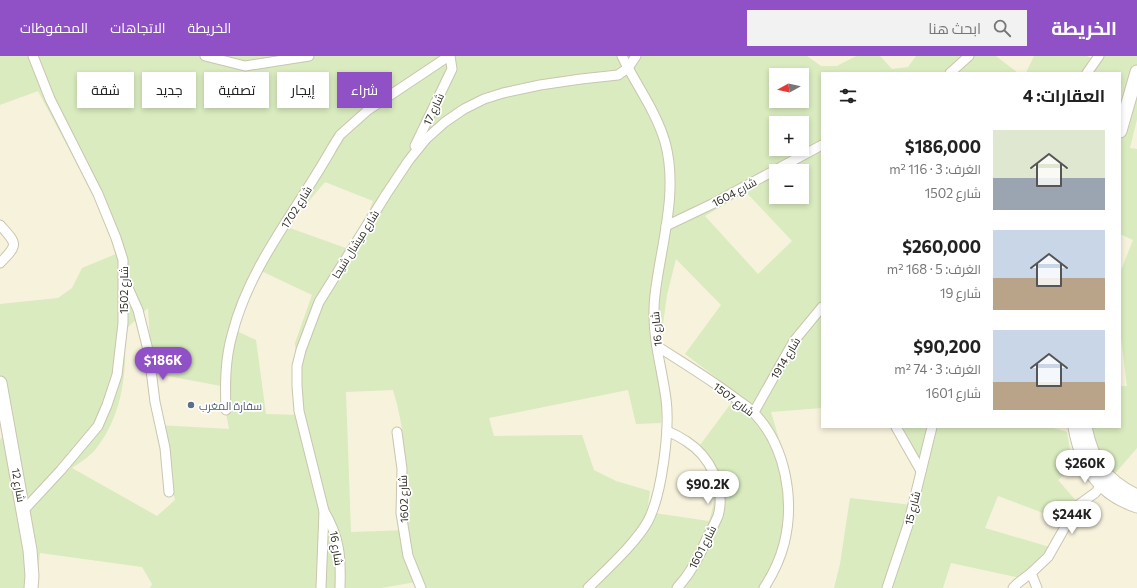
<!DOCTYPE html>
<html lang="ar">
<head>
<meta charset="utf-8">
<style>
	body { margin:0; font-family:Commissioner,Cairo,sans-serif; background:#f2f2f2; color:#222; direction:rtl; height:100vh; display:flex; flex-direction:column; font-size:15px; white-space:nowrap }
	* { box-sizing:border-box; margin:0 }
	p { font-size:13px; color:#767676 }
	.icon { flex:none; width:22px; height:22px; fill:none; stroke:currentColor; stroke-width:2; stroke-linecap:round; stroke-linejoin:round }
	.map { position:relative; flex:1; overflow:hidden; direction:ltr }
	.sheet { position:absolute; left:821px; top:16px; width:300px; height:356px; display:flex; flex-direction:column; background:#fff; border-radius:0px; box-shadow:0 2px 6px #0003; direction:rtl }
	.sheet>* { flex:none }
	.guide { position:absolute; left:12px; top:16px; width:380px; height:36px; direction:rtl; display:flex; gap:8px }
	.needle { width:26px; rotate:262deg }
	.tools { position:absolute; left:769px; top:12px; display:grid; gap:8px }
	.tools a { display:grid; place-items:center; width:40px; height:40px; border-radius:0px; background:#fff; box-shadow:0 2px 6px #0003; font-size:20px }
	.price { position:absolute; translate:-50% -34px; padding:0 9px; border-radius:14px; background:#fff; color:#222; font-size:13px; line-height:26px; filter:drop-shadow(0 1px 2px #0008) }
	.price::after { content:''; position:absolute; left:50%; top:24px; width:12px; height:9px; margin-left:-6px; background:inherit; clip-path:polygon(0 0,100% 0,50% 100%) }
	.price.active { background:#9050c6; color:#fff }
	ul { padding:0; list-style:none }
	li { display:flex; align-items:center; gap:12px; height:100px; padding:0 16px }
	li span { display:grid; place-items:center; flex:none; width:112px; height:80px; border-radius:0px; color:#555 }
	li>.icon { margin-inline-start:auto }
	span .icon { width:48px; height:48px; fill:#fffc; stroke-width:1 }
	li b { font-size:17px }
	h2 { display:flex; justify-content:space-between; align-items:center; height:48px; padding:0 16px; font-size:17px }
	.tag { padding:0 14px; border-radius:0px; background:#fff; box-shadow:0 2px 6px #0003; font-size:14px; line-height:36px }
	.tag.active { background:#9050c6; color:#fff }
	header { display:flex; align-items:center; gap:24px; box-sizing:border-box; height:56px; padding:0 20px; background:#9050c6; color:#fff }
	header strong { font-size:19px }
	nav { display:flex; gap:22px; margin-inline-start:auto; font-size:14px }
	.search { width:280px; height:36px; background:#f2f2f2; display:flex; align-items:center; gap:10px; box-sizing:border-box; padding:0 14px; border-radius:0px; color:#767676; font-size:15px }
	.map>svg:first-child { display:block }
	.green { fill:#d9ebbf; fill-rule:evenodd }
	.lines { fill:none; stroke-linecap:round; stroke-linejoin:round }
	.street-casing { stroke:#cac5af; stroke-width:11 }
	.secondary-casing { stroke:#cac5af; stroke-width:15 }
	.street { stroke:#fff; stroke-width:9 }
	.secondary { stroke:#fff; stroke-width:13 }
	.service-dot { fill:#5c6f8a; stroke:#fff; stroke-width:1.5 }
	.labels { text-anchor:middle; dominant-baseline:central; stroke-width:3.5; stroke-linejoin:round; paint-order:stroke }
	.street-label { font-size:11px; fill:#2f2d25; stroke:#fff }
	.service-label { font-size:11px; fill:#4e5e75; stroke:#fff; text-anchor:start }
</style>
</head>
<body>
<header>
<strong>الخريطة</strong>
<div class="search"><svg class="icon" aria-label="search" viewBox="0 0 24 24"><circle cx="10" cy="10" r="6"/><path d="M15 15l6 6"/></svg>ابحث هنا</div>
<nav><a>الخريطة</a><a>الاتجاهات</a><a>المحفوظات</a></nav>
</header>
<div class="map">
<svg width="1137" height="532" viewBox="0 0 1137 532">
	<rect width="100%" height="100%" fill="#f7f2dc"/>
	<g class="green">
		<path d="M0 0H807L821 10H837L856 0H880L892 13 908 11 916 0H996L1018 17H822V352L771 356 786 407 789 461 765 532H596L595 530 593 532H419L416 526 381 532H150L152 528 142 511 40 497 36 532H0V384L5 377 0 361V248L58 242 72 232 82 212 123 195 38 35 0 49ZM776 19H802V45H776ZM776 67H802V93H776ZM776 115H802V141H776ZM325 126 373 145 354 195 287 171ZM746 136 792 185 758 218 705 160ZM676 203 721 249 685 298 738 338 700 389C704 397 706 404 709 412 715 434 716 443 709 465L647 456 650 435 616 425 594 414 582 379 494 380 489 362 628 334 636 368 661 367 663 345 661 293 662 276 667 239ZM255 212 312 239 295 287 300 359 266 358 256 284 232 273ZM148 252 152 317 221 330 229 373 157 369 175 444 157 460 72 412C81 406 92 399 98 390 122 358 128 314 124 275ZM393 334C408 382 406 424 406 474L351 476 346 336Z"/>
		<path d="M1034 0H1087L1097 6 1101 0H1137V63L1130 92 1137 93V392L1106 428 1091 371H1120V330H1127L1120 275V217L1133 184 1120 178V17H1026Z"/>
		<path d="M903 371H1051L1067 376 1073 412 1058 424 1078 447 1067 466 998 440 985 472 1053 492 1029 524 951 507 943 532H834L840 508 850 442 912 449 920 407Z"/>
	</g>
	<g class="lines">
		<defs>
			<g id="street">
				<path d="M205 0 245 10 309 0"/>
				<path d="M950 17 969 0"/>
				<path d="M1087 17 1099 0"/>
				<path d="M415 90 452 13 450 0"/>
				<path d="M0 169C17 188 19 188 0 207"/>
				<path d="M666 170 712 148 822 89"/>
				<path d="M125 225 138 254 149 298 155 346 165 392 169 436"/>
				<path d="M657 290C683 307 710 323 735 342 741 347 749 351 754 357 786 390 795 445 784 488 780 504 773 518 764 532"/>
				<path d="M226 354C225 329 225 304 232 279 249 210 298 153 332 92L340 79 368 54 449 0"/>
				<path d="M754 356 794 285 822 251"/>
				<path d="M896 371 921 415"/>
				<path d="M667 375C674 378 680 381 686 385 710 400 726 432 718 460 715 467 711 475 707 482 700 500 690 518 677 532"/>
				<path d="M397 376 402 413 401 457 408 500 421 532"/>
				<path d="M23 455 61 414 98 370 107 349 117 319 123 267V204L116 182 98 138 50 43 33 0"/>
				<path d="M324 455C340 482 341 501 340 532"/>
				<path d="M1031 517 1048 501 1077 450 1095 437 1101 430"/>
				<path d="M321 532 324 455 299 355 297 330V310L301 294 319 246 387 137 409 104 426 83 445 66 464 53 484 43 503 37 540 29 581 23 618 19 628 12 636 0"/>
				<path d="M588 532C606 514 636 487 648 465 662 438 670 373 666 343 662 313 653 284 654 254 654 241 656 230 658 218 665 175 677 129 665 86 656 55 636 29 622 0"/>
				<path d="M887 532 908 469 932 371"/>
				<path d="M1013 532 1018 527 1031 517 1037 532"/>
			</g>
			<g id="secondary">
				<path d="M1120 75 1137 16"/>
				<path d="M0 327 30 494 32 520 31 532"/>
				<path d="M1075 371C1082 410 1098 437 1137 450"/>
				<path d="M1085 371C1092 405 1105 425 1137 440"/>
			</g>
		</defs>
		<use href="#street" class="street-casing"/>
		<use href="#secondary" class="secondary-casing"/>
		<use href="#street" class="street"/>
		<use href="#secondary" class="secondary"/>
	</g>
	<circle class="service-dot" cx="191" cy="349" r="4"/>
	<g class="labels">
		<g class="street-label">
			<text transform="translate(433 53) rotate(-65)">شارع 17</text>
			<text transform="translate(734 136) rotate(-28)">شارع 1604</text>
			<text transform="translate(296 151) rotate(-58)">شارع 1702</text>
			<text transform="translate(355 188) rotate(-58)">شارع ميشال شيحا</text>
			<text transform="translate(123 234) rotate(-90)">شارع 1502</text>
			<text transform="translate(656 273) rotate(-95)">شارع 16</text>
			<text transform="translate(785 302) rotate(-59)">شارع 1914</text>
			<text transform="translate(734 343) rotate(37)">شارع 1507</text>
			<text transform="translate(19 429) rotate(80)">شارع 12</text>
			<text transform="translate(403 443) rotate(-92)">شارع 1602</text>
			<text transform="translate(912 452) rotate(-76)">شارع 15</text>
			<text transform="translate(702 491) rotate(-63)">شارع 1601</text>
			<text transform="translate(337 492) rotate(81)">شارع 16</text>
		</g>
		<g class="service-label">
			<text x="199" y="349">سفارة المغرب</text>
		</g>
	</g>
</svg>
<div class="tools">
<a><svg class="needle" viewBox="-14 -14 28 28"><path d="M0-13l5 13h-10z" fill="#e53935"/><path d="M0 13l5-13h-10z" fill="#767676"/></svg></a>
<a>+</a>
<a>−</a>
</div>
<b class="price active" style="left:163px;top:325px">$186K</b>
<b class="price" style="left:1085px;top:428px">$260K</b>
<b class="price" style="left:708px;top:449px">$90.2K</b>
<b class="price" style="left:1072px;top:479px">$244K</b>
<div class="guide">
<a class="tag active">شراء</a>
<a class="tag">إيجار</a>
<a class="tag">تصفية</a>
<a class="tag">جديد</a>
<a class="tag">شقة</a>
</div>
<section class="sheet">
<h2>العقارات: 4<svg class="icon" aria-label="filters" viewBox="0 0 24 24"><path d="M4 7h16M4 17h16"/><circle cx="9" cy="7" r="2"/><circle cx="15" cy="17" r="2"/></svg></h2>
<ul>
<li><span style="background:linear-gradient(#dfe7d0 60%,#9aa5b1 0)"><svg class="icon" aria-label="home" viewBox="0 0 24 24"><path d="M3 11l9-7 9 7M6 9v11h12V9"/></svg></span><div><b>$186,000</b><p>الغرف: 3 · 116 m²</p><p>شارع 1502</p></div></li>
<li><span style="background:linear-gradient(#c9d6e8 60%,#b9a48a 0)"><svg class="icon" aria-label="home" viewBox="0 0 24 24"><path d="M3 11l9-7 9 7M6 9v11h12V9"/></svg></span><div><b>$260,000</b><p>الغرف: 5 · 168 m²</p><p>شارع 19</p></div></li>
<li><span style="background:linear-gradient(#c9d6e8 65%,#b9a48a 0)"><svg class="icon" aria-label="home" viewBox="0 0 24 24"><path d="M3 11l9-7 9 7M6 9v11h12V9"/></svg></span><div><b>$90,200</b><p>الغرف: 3 · 74 m²</p><p>شارع 1601</p></div></li>
</ul>
</section>
</div>
</body>
</html>
